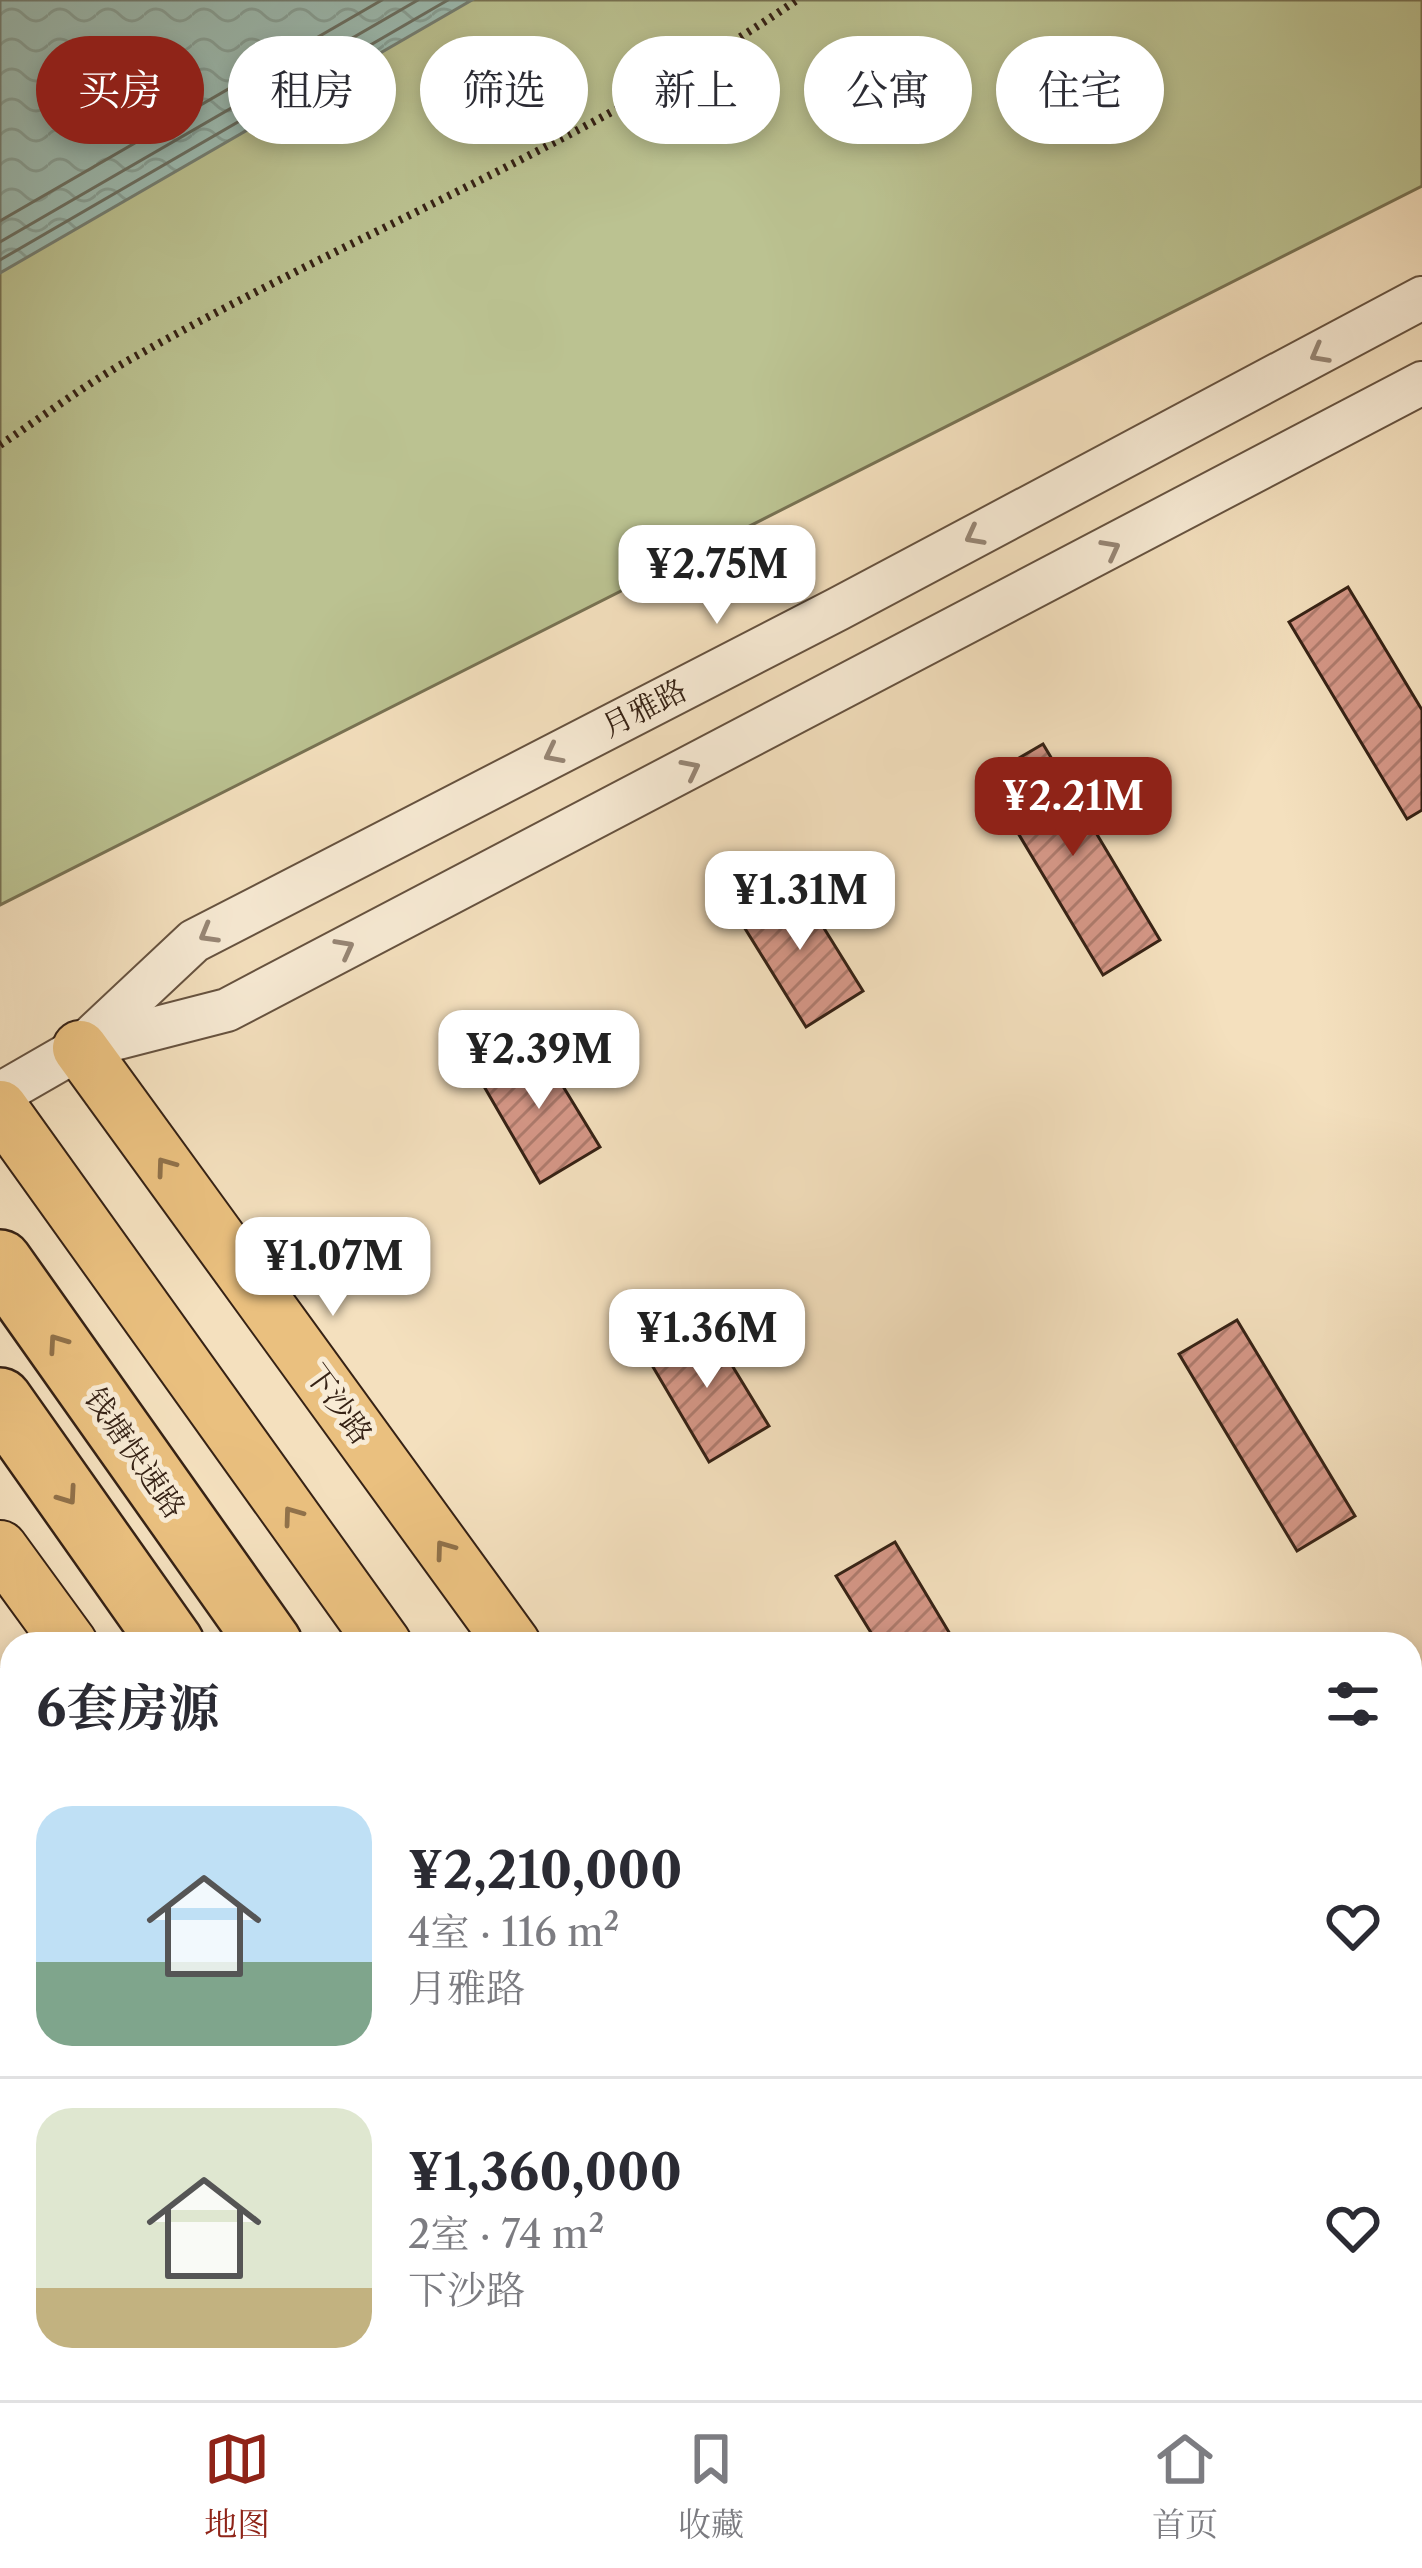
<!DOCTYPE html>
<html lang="zh">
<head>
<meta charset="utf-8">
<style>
	body { margin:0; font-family:"Libre Caslon Text","Noto Serif SC",serif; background:#f2f2f3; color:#2b2b33; height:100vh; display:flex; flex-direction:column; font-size:45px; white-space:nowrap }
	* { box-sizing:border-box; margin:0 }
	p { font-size:39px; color:#7c7c81 }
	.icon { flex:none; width:66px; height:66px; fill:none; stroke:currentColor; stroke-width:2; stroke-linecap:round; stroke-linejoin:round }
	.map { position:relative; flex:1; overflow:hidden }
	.drawer { position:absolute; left:0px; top:1632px; width:1422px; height:768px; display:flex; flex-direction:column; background:#fff; border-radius:36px 36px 0 0; box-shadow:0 6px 18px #0003 }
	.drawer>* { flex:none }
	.top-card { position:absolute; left:36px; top:36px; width:1350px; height:108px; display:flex; gap:24px }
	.price { position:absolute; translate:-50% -102px; padding:0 27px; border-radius:24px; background:#fff; color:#222; font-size:39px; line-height:78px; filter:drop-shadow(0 3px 6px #0008) }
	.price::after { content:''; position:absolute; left:50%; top:72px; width:36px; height:27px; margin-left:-18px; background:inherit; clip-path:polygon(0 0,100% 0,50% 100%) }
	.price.current { background:#8f2418; color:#fff }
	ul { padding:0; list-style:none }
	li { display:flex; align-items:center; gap:36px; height:300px; padding:0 36px }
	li+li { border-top:3px solid #e1e1e2 }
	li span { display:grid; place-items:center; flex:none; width:336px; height:240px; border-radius:36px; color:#555 }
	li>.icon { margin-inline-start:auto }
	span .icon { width:144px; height:144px; fill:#fffc; stroke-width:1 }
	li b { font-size:51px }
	h2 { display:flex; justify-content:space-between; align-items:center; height:144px; padding:0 36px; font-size:51px }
	.pill { padding:0 42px; border-radius:54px; background:#fff; box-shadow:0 6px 18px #0003; font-size:42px; line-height:108px }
	.pill.current { background:#8f2418; color:#fff }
	.tabs { display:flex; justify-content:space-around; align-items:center; height:168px; border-top:3px solid #e1e1e2; background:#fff; font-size:33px; color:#7c7c81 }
	.tabs a { display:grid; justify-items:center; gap:6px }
	.tabs .current { color:#8f2418 }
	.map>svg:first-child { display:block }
	.grass { fill:url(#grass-dots); stroke:#787253; stroke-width:3 }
	.park { fill:#bbc291; stroke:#787253; stroke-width:3 }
	.water { fill:url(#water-waves); stroke:#737f74; stroke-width:3 }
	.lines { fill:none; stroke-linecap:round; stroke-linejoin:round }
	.shore { stroke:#697064; stroke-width:3 }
	.building { fill:url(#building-hatch); stroke:#362215; stroke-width:3 }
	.minor-casing { stroke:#66523f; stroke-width:46 }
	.major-casing { stroke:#362215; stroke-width:58 }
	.highway-casing { stroke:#362215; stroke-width:68 }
	.path { stroke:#362215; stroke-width:8; stroke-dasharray:3 6; stroke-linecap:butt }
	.minor { stroke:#f8ebd5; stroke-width:42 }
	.major { stroke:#eac07f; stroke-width:54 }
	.highway { stroke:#eac07f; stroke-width:63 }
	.oneway { stroke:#978675 }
	.oneway2 { stroke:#90714a }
	.labels { text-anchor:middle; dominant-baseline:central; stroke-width:10; stroke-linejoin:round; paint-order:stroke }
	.street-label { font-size:30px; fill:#362215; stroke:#f8ebd5 }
</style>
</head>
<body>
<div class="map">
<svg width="1422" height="2400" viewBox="0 0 1422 2400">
	<defs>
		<pattern id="grass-dots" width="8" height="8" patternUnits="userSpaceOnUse" patternTransform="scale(3)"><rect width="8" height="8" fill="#bbc291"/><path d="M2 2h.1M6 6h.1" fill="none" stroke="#a1a67c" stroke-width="1.8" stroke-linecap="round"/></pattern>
		<pattern id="water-waves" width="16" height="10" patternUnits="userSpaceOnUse" patternTransform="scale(3)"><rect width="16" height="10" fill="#9cbdb4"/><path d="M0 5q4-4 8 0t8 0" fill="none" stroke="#87a29a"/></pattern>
		<pattern id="building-hatch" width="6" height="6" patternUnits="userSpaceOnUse" patternTransform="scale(3)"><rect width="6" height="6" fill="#d59787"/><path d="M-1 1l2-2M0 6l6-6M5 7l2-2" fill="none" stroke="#ae7b6d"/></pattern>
	</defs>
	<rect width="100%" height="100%" fill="#f4e0be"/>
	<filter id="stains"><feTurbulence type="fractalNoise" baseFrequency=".00167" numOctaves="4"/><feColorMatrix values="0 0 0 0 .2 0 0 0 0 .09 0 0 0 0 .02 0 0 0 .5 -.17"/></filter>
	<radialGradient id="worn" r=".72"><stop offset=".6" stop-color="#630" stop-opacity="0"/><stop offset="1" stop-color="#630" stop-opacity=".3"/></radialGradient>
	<path class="grass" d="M1148 2388H1272L1282 2400H1153Z"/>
	<path class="park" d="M0 0H1422V186L0 905Z"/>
	<path class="water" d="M0 0H472L0 273Z"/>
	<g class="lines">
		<g class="shore">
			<path d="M0 221 382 0"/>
			<path d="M0 242 418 0"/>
			<path d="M0 260 448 0"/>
		</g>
	</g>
	<g class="building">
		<path d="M1348 587 1422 710V810L1407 819 1289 622Z"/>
		<path d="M1043 744 1160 940 1103 975 985 778Z"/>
		<path d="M794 880 863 991 806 1027 736 914Z"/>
		<path d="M536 1042 600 1147 540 1183 478 1076Z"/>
		<path d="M1237 1320 1355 1516 1297 1551 1179 1354Z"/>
		<path d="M705 1321 769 1426 709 1462 646 1355Z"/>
		<path d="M895 1542 956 1644H878L836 1576Z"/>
		<path d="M1422 1903V1989L1419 1990 1410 1975V1911Z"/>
		<path d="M1422 2259V2369L1410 2355V2268Z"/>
		<path d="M0 2272 12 2287V2388H90L100 2400H0Z"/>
	</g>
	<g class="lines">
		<defs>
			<g id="minor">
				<path d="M87 1046 227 1010 1422 383"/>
				<path d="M0 1094 80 1048 194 941 838 609 1422 298"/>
				<path d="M1410 2119 1422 2112"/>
			</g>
			<g id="major">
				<path d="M80 1048 513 1644"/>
				<path d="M0 1108 384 1644"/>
				<path d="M0 1548 70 1644"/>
				<path d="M0 1696 12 1713"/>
				<path d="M492 2388 500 2400"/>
				<path d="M601 2388 611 2400"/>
				<path d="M956 2388 965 2400"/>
				<path d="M1072 2388 1080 2400"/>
			</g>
			<g id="highway">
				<path d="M0 1262 270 1644"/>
				<path d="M0 1400 172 1644"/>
				<path d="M649 2388 656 2400"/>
				<path d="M705 2388 713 2400"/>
				<path d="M804 2388 813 2400"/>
				<path d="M913 2388 926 2400"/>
			</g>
		</defs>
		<use href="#minor" class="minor-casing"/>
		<use href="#major" class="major-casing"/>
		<use href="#highway" class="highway-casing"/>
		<g class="path">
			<path d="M0 445C45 415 90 381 138 355 355 233 590 141 797 0"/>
			<path d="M1243 2388 1252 2400"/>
		</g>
		<use href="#minor" class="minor"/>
		<use href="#major" class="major"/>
		<use href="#highway" class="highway"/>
	</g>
	<defs><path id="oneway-chevron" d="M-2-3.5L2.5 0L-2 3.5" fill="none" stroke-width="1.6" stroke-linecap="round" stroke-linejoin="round" transform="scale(3)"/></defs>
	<g class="oneway">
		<use href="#oneway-chevron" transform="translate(1319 354) rotate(151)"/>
		<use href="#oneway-chevron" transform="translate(974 536) rotate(152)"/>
		<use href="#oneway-chevron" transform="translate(1111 549) rotate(-28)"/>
		<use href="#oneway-chevron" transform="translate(553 754) rotate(153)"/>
		<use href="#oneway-chevron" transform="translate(691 769) rotate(-27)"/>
		<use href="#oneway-chevron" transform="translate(208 934) rotate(150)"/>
		<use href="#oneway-chevron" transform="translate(345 948) rotate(-28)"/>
	</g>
	<g class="oneway2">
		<use href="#oneway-chevron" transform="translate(165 1166) rotate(-126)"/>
		<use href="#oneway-chevron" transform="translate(57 1343) rotate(-125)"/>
		<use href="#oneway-chevron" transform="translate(68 1496) rotate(55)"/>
		<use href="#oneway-chevron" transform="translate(292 1515) rotate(-126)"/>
		<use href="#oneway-chevron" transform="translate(444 1549) rotate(-126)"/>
	</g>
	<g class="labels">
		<g class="street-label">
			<text transform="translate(644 708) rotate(-27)">月雅路</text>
			<text transform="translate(339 1404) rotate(54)">下沙路</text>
			<text transform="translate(135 1453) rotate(55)">钱塘快速路</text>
		</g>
	</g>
	<rect width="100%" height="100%" filter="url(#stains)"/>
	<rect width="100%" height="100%" fill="url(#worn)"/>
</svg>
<b class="price" style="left:717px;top:627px">¥2.75M</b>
<b class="price current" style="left:1073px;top:859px">¥2.21M</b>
<b class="price" style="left:800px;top:953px">¥1.31M</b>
<b class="price" style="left:539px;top:1112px">¥2.39M</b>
<b class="price" style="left:333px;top:1319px">¥1.07M</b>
<b class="price" style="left:707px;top:1391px">¥1.36M</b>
<div class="top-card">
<a class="pill current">买房</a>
<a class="pill">租房</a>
<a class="pill">筛选</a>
<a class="pill">新上</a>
<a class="pill">公寓</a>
<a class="pill">住宅</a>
</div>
<section class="drawer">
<h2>6套房源<svg class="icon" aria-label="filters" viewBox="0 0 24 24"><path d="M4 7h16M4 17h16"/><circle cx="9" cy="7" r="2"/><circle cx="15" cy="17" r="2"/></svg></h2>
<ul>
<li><span style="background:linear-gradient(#bfe0f5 65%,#7fa58c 0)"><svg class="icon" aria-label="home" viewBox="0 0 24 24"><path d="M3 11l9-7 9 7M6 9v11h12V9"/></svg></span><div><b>¥2,210,000</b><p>4室 · 116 m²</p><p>月雅路</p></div><svg class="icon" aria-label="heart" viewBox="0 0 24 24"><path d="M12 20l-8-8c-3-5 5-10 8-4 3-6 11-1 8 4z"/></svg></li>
<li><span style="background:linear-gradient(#dfe7d0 75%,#c2b280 0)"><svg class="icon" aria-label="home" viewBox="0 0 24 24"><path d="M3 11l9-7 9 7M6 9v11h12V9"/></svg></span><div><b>¥1,360,000</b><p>2室 · 74 m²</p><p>下沙路</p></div><svg class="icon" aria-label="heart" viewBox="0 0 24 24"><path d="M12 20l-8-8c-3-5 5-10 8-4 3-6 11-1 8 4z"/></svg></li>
</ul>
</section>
</div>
<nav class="tabs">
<a class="current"><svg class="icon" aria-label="map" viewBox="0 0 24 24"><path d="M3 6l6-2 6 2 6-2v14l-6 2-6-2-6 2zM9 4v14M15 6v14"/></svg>地图</a>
<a><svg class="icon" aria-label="saved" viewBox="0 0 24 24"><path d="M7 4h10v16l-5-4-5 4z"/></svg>收藏</a>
<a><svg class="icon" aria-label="home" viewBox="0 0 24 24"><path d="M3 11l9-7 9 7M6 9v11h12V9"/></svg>首页</a>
</nav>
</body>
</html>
